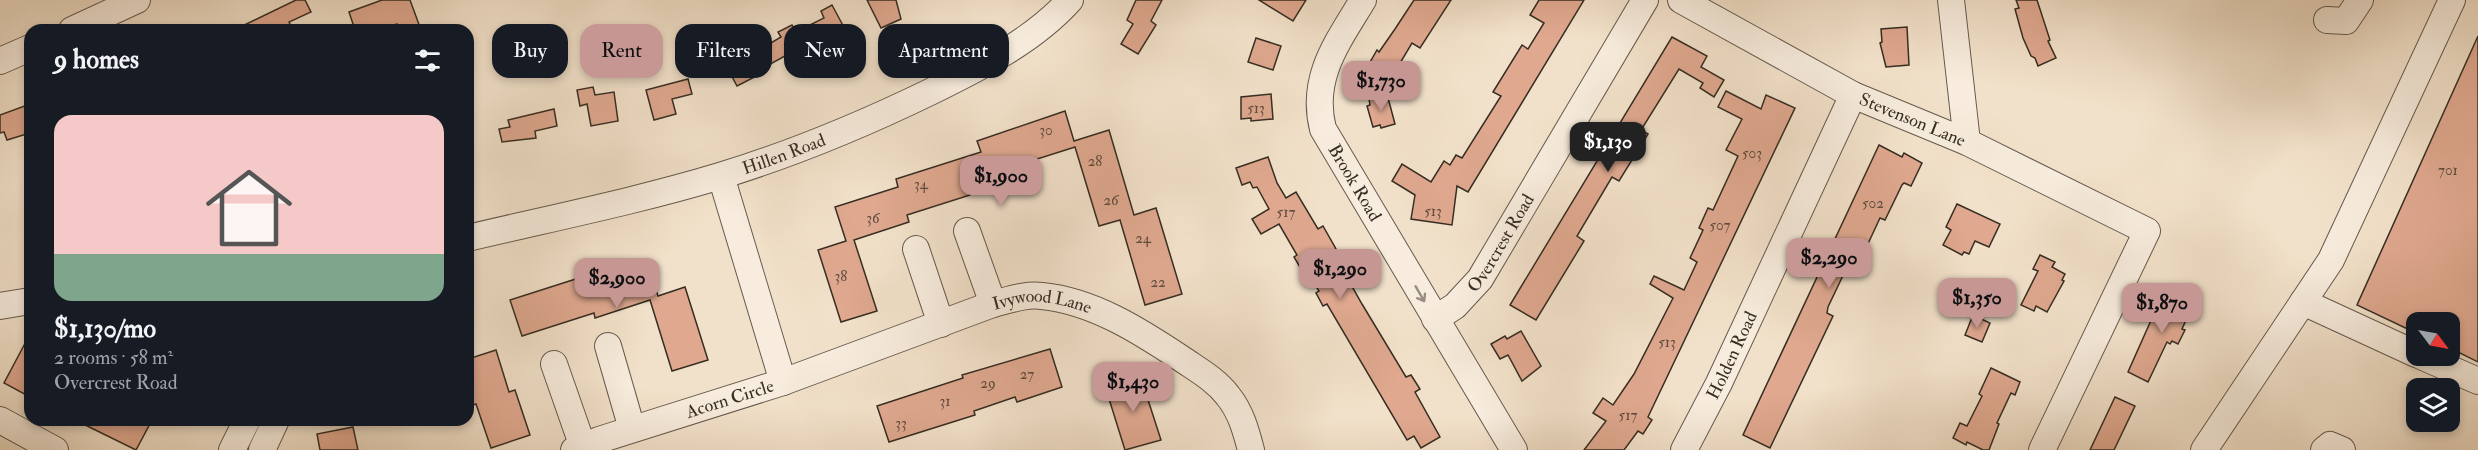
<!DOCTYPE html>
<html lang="en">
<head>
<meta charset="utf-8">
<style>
	body { margin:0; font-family:"IM FELL Double Pica",serif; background:#20242c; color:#f1f3f6; height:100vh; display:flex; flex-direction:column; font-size:22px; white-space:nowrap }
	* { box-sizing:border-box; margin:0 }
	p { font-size:20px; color:#9ea1a6 }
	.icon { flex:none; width:33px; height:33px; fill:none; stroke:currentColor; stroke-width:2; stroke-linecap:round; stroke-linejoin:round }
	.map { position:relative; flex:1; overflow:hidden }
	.drawer { position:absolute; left:24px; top:24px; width:450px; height:402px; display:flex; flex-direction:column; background:#171b24; border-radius:18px; box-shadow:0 3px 9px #0003 }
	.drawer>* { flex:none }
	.banner { position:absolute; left:492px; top:24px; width:570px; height:54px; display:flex; gap:12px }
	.needle { width:39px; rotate:122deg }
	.tools { position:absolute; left:2406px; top:312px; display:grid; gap:12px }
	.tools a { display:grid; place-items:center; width:54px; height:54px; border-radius:12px; background:#171b24; box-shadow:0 3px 9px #0003; font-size:30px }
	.price { position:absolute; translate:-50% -51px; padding:0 14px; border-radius:12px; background:#c59692; color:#111; font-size:20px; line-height:39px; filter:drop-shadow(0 2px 3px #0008) }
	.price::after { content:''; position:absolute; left:50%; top:36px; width:18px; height:14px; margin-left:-9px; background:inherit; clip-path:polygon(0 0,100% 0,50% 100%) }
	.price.on { background:#222; color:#fff }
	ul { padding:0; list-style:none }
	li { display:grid; align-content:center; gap:12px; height:318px; padding:0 30px }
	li+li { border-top:2px solid #363941 }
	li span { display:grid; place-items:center; height:186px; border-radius:18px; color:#555 }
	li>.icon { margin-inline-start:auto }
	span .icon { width:108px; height:108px; fill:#fffc; stroke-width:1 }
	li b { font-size:26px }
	h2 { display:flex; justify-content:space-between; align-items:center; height:72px; padding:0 30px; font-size:26px }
	.chip { padding:0 21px; border-radius:18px; background:#171b24; box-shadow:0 3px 9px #0003; font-size:21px; line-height:54px }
	.chip.on { background:#c59692; color:#111 }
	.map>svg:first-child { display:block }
	.building { fill:#dfa88f; stroke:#362d23; stroke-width:1.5 }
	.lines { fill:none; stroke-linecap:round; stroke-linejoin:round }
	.minor-casing { stroke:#655a4d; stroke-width:28 }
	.minor { stroke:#f7ecdd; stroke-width:26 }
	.oneway { stroke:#968c80 }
	.labels { text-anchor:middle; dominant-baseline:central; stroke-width:4.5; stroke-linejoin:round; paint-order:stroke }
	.number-label { font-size:15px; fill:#604c3e }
	.street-label { font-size:18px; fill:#362d23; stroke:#f7ecdd }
</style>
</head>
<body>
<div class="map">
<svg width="2478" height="450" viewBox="0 0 2478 450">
	<rect width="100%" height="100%" fill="#f2e1ca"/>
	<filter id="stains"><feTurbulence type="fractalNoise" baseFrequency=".00333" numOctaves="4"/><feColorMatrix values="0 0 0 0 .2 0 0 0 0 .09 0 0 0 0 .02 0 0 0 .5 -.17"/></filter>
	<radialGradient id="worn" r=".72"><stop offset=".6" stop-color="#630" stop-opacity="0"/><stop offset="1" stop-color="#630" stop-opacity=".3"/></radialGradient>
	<g class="building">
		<path d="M296 0H305L311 12 289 22 293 30H234Z"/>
		<path d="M382 0H410L421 30H399L397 24 379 30H355L349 12Z"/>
		<path d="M867 0H896L901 19 881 28Z"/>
		<path d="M1136 0H1162L1151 21 1156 25 1138 54 1121 44 1133 24 1127 20Z"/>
		<path d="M1259 0H1306L1293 21Z"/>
		<path d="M1414 0H1451L1420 48 1412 43 1390 80 1372 70 1374 67 1369 64 1377 50 1379 52 1395 29Z"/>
		<path d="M1539 0H1584L1468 192 1457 186 1452 225 1411 219 1415 195 1392 181 1402 164 1431 182 1444 161 1450 165 1456 155 1462 158 1501 96 1493 92 1522 45 1528 49 1544 23 1530 15Z"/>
		<path d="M2016 0H2037L2050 40 2048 41 2056 58 2038 66 2035 58 2031 56 2023 38 2015 9 2019 8Z"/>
		<path d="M832 5 847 33 815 50 812 43 803 46 763 68 766 71 737 86 728 69 781 37 778 32 792 25 796 32 824 18 821 11Z"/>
		<path d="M1907 27 1909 65 1886 67 1880 43 1882 42 1881 29Z"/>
		<path d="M2478 36V362L2450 348V322H2416V333L2357 305Z"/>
		<path d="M1672 37 1707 56 1701 67 1724 80 1714 97 1700 88 1703 83 1679 69 1641 130 1648 134 1619 181 1612 177 1577 236 1584 241 1536 320 1510 305Z"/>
		<path d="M1256 38 1281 46 1273 70 1248 62Z"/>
		<path d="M688 79 692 94 672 99 676 114 654 120 646 90Z"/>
		<path d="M593 87 595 95 614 92 618 121 591 126 587 104 580 106 577 90Z"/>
		<path d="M1726 91 1761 109 1766 95 1795 108 1648 417 1652 420 1643 434 1638 431 1624 450H1584L1606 421 1593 413 1603 398 1613 405 1634 374 1673 298 1650 284 1654 276 1684 290 1697 262 1690 258 1703 230 1699 228 1708 208 1713 210 1738 156 1726 150 1742 119 1718 107Z"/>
		<path d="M1271 94 1273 119 1251 121V118L1241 119V97Z"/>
		<path d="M1387 94 1395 124 1381 128 1380 125 1373 127 1367 106 1370 105 1369 99Z"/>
		<path d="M30 104V133L7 140 4 132 0 133V115Z"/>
		<path d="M554 109 557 126 535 131 536 138 502 142 499 129 510 127 508 120Z"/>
		<path d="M1065 111 1074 141 1109 130 1134 215 1156 208 1182 294 1145 305 1120 220 1099 226 1075 147 1034 160 1035 164 968 186 970 195 907 215 909 222 854 240 877 311 841 322 818 250 846 241 835 207 898 187 896 179 981 152 977 141Z"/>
		<path d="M1879 145 1902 157 1904 153 1922 163 1911 186 1904 183 1902 185 1885 220 1880 218 1866 248 1858 244 1828 307 1827 313 1833 316 1770 448 1743 435Z"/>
		<path d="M1268 157 1277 183 1286 198 1296 192 1318 229 1323 226 1336 249 1332 251 1362 304 1406 377 1411 375 1420 389 1415 392 1440 437 1421 448 1414 436 1407 440 1327 304 1323 306 1316 293 1319 291 1304 267 1301 269 1294 257 1297 255 1279 224 1261 234 1252 219 1269 209 1257 187 1253 188 1250 182 1242 185 1236 168Z"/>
		<path d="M1957 204 2000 224 1989 247 1975 241 1969 254 1964 252 1962 255 1943 245 1951 230 1946 227Z"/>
		<path d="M2040 255 2055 262 2052 267 2065 274 2062 280 2064 281 2047 312 2036 306 2034 311 2021 305 2038 271 2033 269Z"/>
		<path d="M647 262 658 296 685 287 708 360 672 371 650 300 595 318 594 313 522 336 510 300 582 277 584 282Z"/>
		<path d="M2179 290 2196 298 2182 329 2185 330 2178 344 2172 341 2170 344 2167 342 2148 382 2128 372 2161 298 2172 304Z"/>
		<path d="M1973 315 1990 323 1982 342 1965 335Z"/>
		<path d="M1521 331 1541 366 1522 381 1508 355 1500 359 1491 344 1505 336 1507 339Z"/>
		<path d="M30 334V397L4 383Z"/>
		<path d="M1050 349 1062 387 1017 402 1015 397 974 411 975 415 889 442 877 406 963 378 962 375Z"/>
		<path d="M496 350 509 392 515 390 530 435 491 448 476 404 473 405 468 390V359Z"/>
		<path d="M1991 368 2020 382 2015 395 2011 393 1997 423 1999 424 1989 450H1983L1967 442 1966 445 1953 438 1960 423 1967 426 1982 396 1979 394Z"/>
		<path d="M1140 375 1161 440 1125 450 1105 386Z"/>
		<path d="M2115 397 2135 406 2114 450H2090Z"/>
		<path d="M75 420H152L136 450Z"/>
		<path d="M353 427 358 450H320L317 434Z"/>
	</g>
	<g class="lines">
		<defs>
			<g id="minor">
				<path id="s1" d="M1363 0C1337 43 1310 78 1323 129L1514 450"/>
				<path id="s2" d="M1681 0 1853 95 1967 142 2147 231 2042 450"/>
				<path d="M1951 0 1967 142"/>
				<path d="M2327 20 2346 21 2360 0"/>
				<path d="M72 30 137 0"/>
				<path d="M0 61 30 48"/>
				<path d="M721 176 783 382"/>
				<path d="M967 231 993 304"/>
				<path id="s3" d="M468 238C552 218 637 201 720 176 792 154 862 125 930 92 979 68 1033 41 1070 0"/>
				<path d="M916 249 941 324"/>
				<path d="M2303 302 2416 354"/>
				<path d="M0 306 30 301"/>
				<path id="s4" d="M1435 319 1455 306 1480 279 1645 0"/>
				<path d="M608 346 632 429"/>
				<path d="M2421 356 2478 381"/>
				<path d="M554 364 583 447"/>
				<path d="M0 420 55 450"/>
				<path d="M232 450 247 420"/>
				<path d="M262 450 276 420"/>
				<path id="s5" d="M574 450 599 440 783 382 993 304C1009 300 1025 294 1042 296 1093 301 1140 331 1182 359 1198 370 1216 380 1228 396 1241 412 1246 431 1251 450"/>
				<path id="s6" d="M1684 450 1719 383 1853 95"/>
				<path d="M2204 450 2331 260 2452 0"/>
				<path d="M2324 450 2330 445 2342 450"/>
			</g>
		</defs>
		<use href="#minor" class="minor-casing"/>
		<use href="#minor" class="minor"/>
	</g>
	<defs><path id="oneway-shaft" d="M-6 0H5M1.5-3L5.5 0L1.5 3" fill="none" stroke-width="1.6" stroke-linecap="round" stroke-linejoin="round" transform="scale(1.5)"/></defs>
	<use class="oneway" href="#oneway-shaft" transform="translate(1420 294) rotate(60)"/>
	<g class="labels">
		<g class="number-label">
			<text x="1256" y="108">513</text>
			<text x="1046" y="130">30</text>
			<text x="1752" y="153">503</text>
			<text x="1095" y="161">28</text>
			<text x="2448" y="170">701</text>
			<text x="921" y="184">34</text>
			<text x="1111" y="200">26</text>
			<text x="1873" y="203">502</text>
			<text x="1433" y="211">513</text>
			<text x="1286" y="212">517</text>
			<text x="873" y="218">36</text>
			<text x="1720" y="225">507</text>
			<text x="1143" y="238">24</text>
			<text x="841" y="276">38</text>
			<text x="1158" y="282">22</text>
			<text x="1667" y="342">513</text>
			<text x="1027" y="374">27</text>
			<text x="988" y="383">29</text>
			<text x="945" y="401">31</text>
			<text x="1628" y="415">517</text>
			<text x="901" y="423">33</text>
		</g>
		<g class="street-label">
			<text stroke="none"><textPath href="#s2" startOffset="261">Stevenson Lane</textPath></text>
			<text stroke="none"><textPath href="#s3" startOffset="327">Hillen Road</textPath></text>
			<text stroke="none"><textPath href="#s1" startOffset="202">Brook Road</textPath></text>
			<text stroke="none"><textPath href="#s4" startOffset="102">Overcrest Road</textPath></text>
			<text stroke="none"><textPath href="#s5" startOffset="494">Ivywood Lane</textPath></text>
			<text stroke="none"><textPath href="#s6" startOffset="106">Holden Road</textPath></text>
			<text stroke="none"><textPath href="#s5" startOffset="164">Acorn Circle</textPath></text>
		</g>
	</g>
	<rect width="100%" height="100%" filter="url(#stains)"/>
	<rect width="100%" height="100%" fill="url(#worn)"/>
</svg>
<div class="tools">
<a><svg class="needle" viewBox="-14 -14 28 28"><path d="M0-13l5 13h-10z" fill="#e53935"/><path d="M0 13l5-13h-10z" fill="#9ea1a6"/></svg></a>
<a><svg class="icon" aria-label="layers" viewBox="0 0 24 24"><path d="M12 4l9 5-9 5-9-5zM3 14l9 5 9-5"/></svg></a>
</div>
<b class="price" style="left:1381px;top:112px">$1,730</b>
<b class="price on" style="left:1608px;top:173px">$1,130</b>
<b class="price" style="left:1001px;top:207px">$1,900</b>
<b class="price" style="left:1829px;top:289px">$2,290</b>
<b class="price" style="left:1340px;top:300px">$1,290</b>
<b class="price" style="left:617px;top:309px">$2,900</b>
<b class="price" style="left:1977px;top:329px">$1,350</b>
<b class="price" style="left:2162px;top:334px">$1,870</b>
<b class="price" style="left:1133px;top:413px">$1,430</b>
<div class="banner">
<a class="chip">Buy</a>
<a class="chip on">Rent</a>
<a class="chip">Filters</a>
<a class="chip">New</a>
<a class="chip">Apartment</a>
</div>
<section class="drawer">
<h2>9 homes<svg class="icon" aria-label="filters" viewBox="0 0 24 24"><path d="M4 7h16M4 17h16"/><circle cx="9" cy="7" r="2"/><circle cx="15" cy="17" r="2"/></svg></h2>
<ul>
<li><span style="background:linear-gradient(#f6c9c9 75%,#7fa58c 0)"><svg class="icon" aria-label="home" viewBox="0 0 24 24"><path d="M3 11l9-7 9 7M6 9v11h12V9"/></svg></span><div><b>$1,130/mo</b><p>2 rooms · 58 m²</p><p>Overcrest Road</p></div></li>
</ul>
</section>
</div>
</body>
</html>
